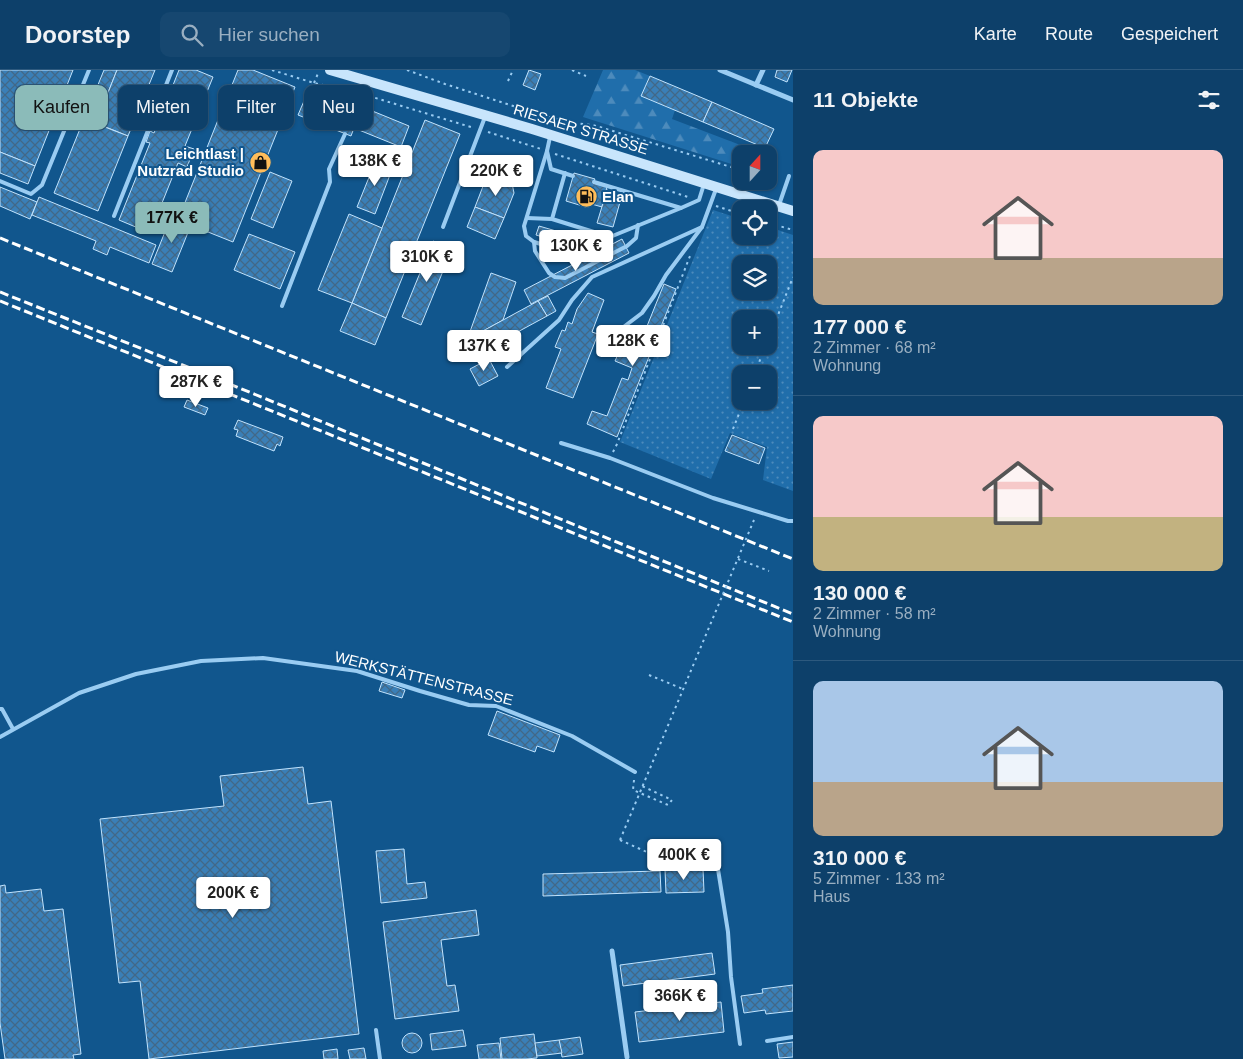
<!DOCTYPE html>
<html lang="de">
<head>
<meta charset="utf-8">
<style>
	body { margin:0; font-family:Helvetica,sans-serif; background:#164770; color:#f1f3f6; height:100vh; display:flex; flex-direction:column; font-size:19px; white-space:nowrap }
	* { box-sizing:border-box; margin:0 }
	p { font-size:16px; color:#9aafc1 }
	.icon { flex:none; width:28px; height:28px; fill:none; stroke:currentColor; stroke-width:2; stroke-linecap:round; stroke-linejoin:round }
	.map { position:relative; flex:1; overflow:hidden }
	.details { display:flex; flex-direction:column; background:#0d406a; width:450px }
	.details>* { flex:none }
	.guide { position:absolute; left:15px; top:15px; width:475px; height:45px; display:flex; gap:10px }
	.needle { width:32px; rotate:21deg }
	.fabs { position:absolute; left:732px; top:75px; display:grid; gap:10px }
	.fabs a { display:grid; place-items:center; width:45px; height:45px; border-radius:10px; background:#0d406a; box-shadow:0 1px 4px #0004,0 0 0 1px #2d597e; font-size:25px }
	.price { position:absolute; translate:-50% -42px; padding:0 11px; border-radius:5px; background:#fff; color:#222; font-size:16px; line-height:32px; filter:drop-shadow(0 1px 2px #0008) }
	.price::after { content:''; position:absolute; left:50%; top:30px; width:15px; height:11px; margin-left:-8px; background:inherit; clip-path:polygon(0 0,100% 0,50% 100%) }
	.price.selected { background:#8bbbb9; color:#111 }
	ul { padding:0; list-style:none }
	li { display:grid; align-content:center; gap:10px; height:265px; padding:0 20px }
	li+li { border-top:1px solid #2d597e }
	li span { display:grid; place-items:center; height:155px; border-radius:10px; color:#555 }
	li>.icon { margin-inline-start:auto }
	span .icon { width:90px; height:90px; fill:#fffc; stroke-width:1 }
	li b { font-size:21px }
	h2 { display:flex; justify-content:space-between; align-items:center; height:60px; padding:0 20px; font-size:21px }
	.chip { padding:0 18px; border-radius:10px; background:#0d406a; box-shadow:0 1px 4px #0004,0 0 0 1px #2d597e; font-size:18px; line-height:45px }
	.chip.selected { background:#8bbbb9; color:#111 }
	header { display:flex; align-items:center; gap:30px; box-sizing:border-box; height:70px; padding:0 25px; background:#0d406a; border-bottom:1px solid #2d597e }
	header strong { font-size:24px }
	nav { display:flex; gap:28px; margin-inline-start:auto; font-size:18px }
	.search { width:350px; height:45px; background:#164770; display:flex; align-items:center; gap:12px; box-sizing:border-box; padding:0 18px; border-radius:10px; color:#9aafc1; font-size:19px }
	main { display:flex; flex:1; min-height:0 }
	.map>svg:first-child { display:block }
	.forest { fill:url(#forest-firs) }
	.park { fill:url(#park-dots); fill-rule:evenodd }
	.building { fill:url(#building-cross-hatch); stroke:#c1e3fd }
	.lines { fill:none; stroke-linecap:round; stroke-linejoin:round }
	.path { stroke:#9accf2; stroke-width:2; stroke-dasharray:2.5 4; stroke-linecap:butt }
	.service { stroke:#9accf2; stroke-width:4 }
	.minor { stroke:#9accf2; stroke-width:5 }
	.secondary { stroke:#c8e5fc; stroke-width:10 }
	.rail { stroke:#fff; stroke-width:3; stroke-dasharray:9 4; stroke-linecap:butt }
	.path-bridge { stroke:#9accf2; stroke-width:2; stroke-dasharray:2.5 4; stroke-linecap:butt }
	.labels { text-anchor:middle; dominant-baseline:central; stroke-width:4; stroke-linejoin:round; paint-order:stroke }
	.street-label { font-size:15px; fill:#fff; stroke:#11568d }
	.poi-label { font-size:15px; font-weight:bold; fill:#fff; stroke:#11568d; text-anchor:end }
</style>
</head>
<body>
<header>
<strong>Doorstep</strong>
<div class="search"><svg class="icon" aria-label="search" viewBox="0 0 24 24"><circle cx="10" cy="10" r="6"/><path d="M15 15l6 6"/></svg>Hier suchen</div>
<nav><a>Karte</a><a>Route</a><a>Gespeichert</a></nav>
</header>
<main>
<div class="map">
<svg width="793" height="989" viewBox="0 0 793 989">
	<defs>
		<pattern id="forest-firs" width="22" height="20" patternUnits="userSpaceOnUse" patternTransform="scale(1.25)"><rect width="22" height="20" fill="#206eab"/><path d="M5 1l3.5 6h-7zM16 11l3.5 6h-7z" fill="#4d8bbc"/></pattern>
		<pattern id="park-dots" width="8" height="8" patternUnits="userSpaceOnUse" patternTransform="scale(1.25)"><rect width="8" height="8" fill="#206eab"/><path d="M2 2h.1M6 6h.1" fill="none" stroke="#4d8bbc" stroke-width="1.8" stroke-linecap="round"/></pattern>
		<pattern id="building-cross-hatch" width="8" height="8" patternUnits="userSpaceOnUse" patternTransform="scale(1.25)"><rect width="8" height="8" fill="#3a7fb7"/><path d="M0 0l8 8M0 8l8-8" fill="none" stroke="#426887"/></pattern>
	</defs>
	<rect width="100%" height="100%" fill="#11568d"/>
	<path class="forest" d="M603 0H635L650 6 642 26 675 40 672 49 764 84H741V97L583 47Z"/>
	<path class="park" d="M713 140 741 149V166H769V157L793 165V421L763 410 767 377 730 363 711 409 620 372ZM741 194H769V221H741ZM741 249H769V276H741ZM741 304H769V331H741Z"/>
	<g class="building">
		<path d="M0 0H73L35 96 0 82Z"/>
		<path d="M104 0H117L96 53 84 49Z"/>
		<path d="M117 0H155L128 66 96 53Z"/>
		<path d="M179 0H196L213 7 185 76 194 79 187 97 178 93 150 163 119 150 150 73 146 72 150 61 154 63Z"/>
		<path d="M238 0H253L295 17 233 172 178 150Z"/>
		<path d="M529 0 541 4 535 20 523 15Z"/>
		<path d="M777 0H792L787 12 775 7Z"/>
		<path d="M650 6 712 32 703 52 641 26Z"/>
		<path d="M307 24 345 39 348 31 409 56 401 77 354 58 351 66 298 45Z"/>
		<path d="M712 32 774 59 765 78 703 52Z"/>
		<path d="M84 49 128 66 98 141 54 123Z"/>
		<path d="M425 50 460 64 386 248 352 233Z"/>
		<path d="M0 82 35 96 28 114 0 103Z"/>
		<path d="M376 90 393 97 375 144 357 137Z"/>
		<path d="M270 102 292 111 273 158 251 149Z"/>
		<path d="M574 103 595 109 593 113 607 117 602 137 588 133 586 137 566 131Z"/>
		<path d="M493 106 512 113 514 123 504 148 475 137 485 111Z"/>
		<path d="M0 117 37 132 30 149 0 136Z"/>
		<path d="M607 120 622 125 613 157 597 153Z"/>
		<path d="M39 127 156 175 149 193 110 177 107 185 93 179 96 171 32 145Z"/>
		<path d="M475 137 504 148 495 169 467 157Z"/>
		<path d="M349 144 382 158 352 233 318 220Z"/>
		<path d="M171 147 191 155 172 202 152 194Z"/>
		<path d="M539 156 580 168 577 177 536 165Z"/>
		<path d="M249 164 295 182 280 219 234 200Z"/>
		<path d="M622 169 629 183 531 234 524 220Z"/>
		<path d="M433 171 452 179 421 255 402 247Z"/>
		<path d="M491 203 516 212 503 250 467 270Z"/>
		<path d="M664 214 676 219 617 367 587 354 592 341 607 346 622 308 628 310 632 298 615 291 619 282 625 279 629 266 641 271Z"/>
		<path d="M588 223 604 230 592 262 598 264 573 328 546 318 561 279 555 277 562 260 565 261 568 252 572 254 577 239Z"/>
		<path d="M548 226 556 241 547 246 538 231Z"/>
		<path d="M538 231 547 246 468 289 459 274Z"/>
		<path d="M352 233 386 248 375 275 340 261Z"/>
		<path d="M489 289 498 306 479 316 470 299Z"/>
		<path d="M187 330 208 338 205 345 184 337Z"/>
		<path d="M238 350 283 367 280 376 277 374 274 381 236 366 238 360 234 359Z"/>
		<path d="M732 365 765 378 759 394 725 381Z"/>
		<path d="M382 612 405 620 402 628 379 621Z"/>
		<path d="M497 641 560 665 554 682 537 676 535 682 488 665Z"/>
		<path d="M303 697 308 734 331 731 359 964 149 989 140 911 119 913 100 749 224 736 220 706Z"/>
		<path d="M404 779 407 814 425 812 427 828 381 833 376 781Z"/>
		<path d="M703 799 704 822 666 823 665 800Z"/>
		<path d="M660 801 661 822 543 826V804Z"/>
		<path d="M5 815 6 823 41 819 44 841 63 839 81 984 73 985 74 989H5L0 953V816Z"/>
		<path d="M476 840 479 865 441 870 447 916 455 915 459 941 395 949 383 852Z"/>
		<path d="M712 883 715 904 623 916 620 895Z"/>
		<path d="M793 915V941L766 944 765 940 744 943 741 926 763 923 762 919Z"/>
		<path d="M721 932 724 962 639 972 635 942Z"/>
		<path d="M463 960 466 976 432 980 430 964Z"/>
		<circle cx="412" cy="973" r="10"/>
		<path d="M534 964 537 988 526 989H502L500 968Z"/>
		<path d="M580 967 583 984 562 987 559 970Z"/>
		<path d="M559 970 562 983 537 986 535 973Z"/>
		<path d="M793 972V987L779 988 777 974Z"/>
		<path d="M499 973 501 989H479L477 975Z"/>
		<path d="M364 978 366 989H350L348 980Z"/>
		<path d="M337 979 338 989H324L323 981Z"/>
	</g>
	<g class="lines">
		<g class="path">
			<path d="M272 0 314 13 354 22"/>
			<path d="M407 0 445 14 538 44 572 53 593 55 741 100"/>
			<path d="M572 0 586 6"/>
			<path d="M508 11 513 0"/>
			<path d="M314 13 319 1"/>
			<path d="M369 26 474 58"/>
			<path d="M488 62 541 79"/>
			<path d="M555 84 688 127"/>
			<path d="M768 111 777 116"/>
			<path d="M716 136 741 144"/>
			<path d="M769 153 793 160"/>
			<path d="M769 268 793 207"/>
			<path d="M755 304 765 276"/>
			<path d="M733 359 744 331"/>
			<path d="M613 382 617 374 690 186"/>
			<path d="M738 489 769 501"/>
			<path d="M649 605 683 619"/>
			<path d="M634 710 633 720 668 735 672 730 642 716"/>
			<path d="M620 770 649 783 680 782"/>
		</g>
		<g class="service">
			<path d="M357 35 366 13"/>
			<path d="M550 67 547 81 551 99 573 106"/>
			<path d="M547 81 524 156 526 166 534 172 575 184H581L610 167"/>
			<path d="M565 103 552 149 610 167 681 138"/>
			<path d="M0 111 31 124 42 115 89 0"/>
			<path d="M594 112 681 138 699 130 704 114"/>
			<path d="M779 135 789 106"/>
			<path d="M114 146 172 0"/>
			<path d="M527 148 552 149"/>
			<path d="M443 157 485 47"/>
			<path d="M534 172 535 181 549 203 555 207 565 208 627 176 636 168 638 155"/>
			<path d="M282 236 330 112 329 99 345 64"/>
			<path d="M617 262 642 243 654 226 666 205 702 157 716 119"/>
			<path d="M507 297 559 250 572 230 592 207 702 157"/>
			<path d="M561 373 610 388 713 428 788 451H793"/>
			<path d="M0 639H2L13 659"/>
			<path d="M0 667 79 623 136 604 201 591 263 588 357 601 420 621 469 635 496 636 572 666 635 702"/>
			<path d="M687 781 717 793 728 862 731 907 740 974"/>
			<path d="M376 960 380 989"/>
			<path d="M767 971 793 967"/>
		</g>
		<g class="minor">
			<path d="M720 0 793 30"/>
			<path d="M756 15 763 0"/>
			<path d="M612 881 627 987"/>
		</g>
		<path class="secondary" d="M330 0 532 59 793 141"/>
		<g class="rail">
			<path d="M0 168 793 489"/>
			<path d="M0 222 205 304 793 544"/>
			<path d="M0 231 793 552"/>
		</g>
		<path class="path-bridge" d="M620 770 754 450"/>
	</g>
	<defs>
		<symbol id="shop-disc" viewBox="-11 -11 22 22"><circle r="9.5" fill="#ffbd5a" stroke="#11568d"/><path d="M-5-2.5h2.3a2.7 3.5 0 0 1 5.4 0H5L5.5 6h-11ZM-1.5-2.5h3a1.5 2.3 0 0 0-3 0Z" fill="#111"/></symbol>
		<symbol id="fuel-disc" viewBox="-11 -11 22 22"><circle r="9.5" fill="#ffbd5a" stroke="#11568d"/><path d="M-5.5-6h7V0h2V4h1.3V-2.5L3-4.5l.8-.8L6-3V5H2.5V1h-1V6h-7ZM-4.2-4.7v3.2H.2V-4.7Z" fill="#111"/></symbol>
	</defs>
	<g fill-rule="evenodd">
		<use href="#shop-disc" x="248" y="80" width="25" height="25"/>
		<use href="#fuel-disc" x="574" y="114" width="25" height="25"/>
	</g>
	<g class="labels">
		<g class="street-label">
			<text transform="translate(581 59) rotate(17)">RIESAER STRASSE</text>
			<text transform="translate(424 608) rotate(14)">WERKSTÄTTENSTRASSE</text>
		</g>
		<g class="poi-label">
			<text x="244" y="83">Leichtlast |<tspan x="244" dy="17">Nutzrad Studio</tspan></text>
			<text x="602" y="126" text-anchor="start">Elan</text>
		</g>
	</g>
</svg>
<div class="fabs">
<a><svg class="needle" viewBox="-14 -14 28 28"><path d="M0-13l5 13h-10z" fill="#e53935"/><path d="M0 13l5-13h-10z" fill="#9aafc1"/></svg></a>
<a><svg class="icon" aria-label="locate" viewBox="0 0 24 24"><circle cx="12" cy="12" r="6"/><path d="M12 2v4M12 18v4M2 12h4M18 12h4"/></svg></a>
<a><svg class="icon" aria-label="layers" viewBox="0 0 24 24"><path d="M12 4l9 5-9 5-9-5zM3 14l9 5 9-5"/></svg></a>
<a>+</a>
<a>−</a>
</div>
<b class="price" style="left:375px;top:117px">138K €</b>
<b class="price" style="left:496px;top:127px">220K €</b>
<b class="price selected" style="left:172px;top:174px">177K €</b>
<b class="price" style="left:576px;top:202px">130K €</b>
<b class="price" style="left:427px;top:213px">310K €</b>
<b class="price" style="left:633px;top:297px">128K €</b>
<b class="price" style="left:484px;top:302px">137K €</b>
<b class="price" style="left:196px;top:338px">287K €</b>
<b class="price" style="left:684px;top:811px">400K €</b>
<b class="price" style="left:233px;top:849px">200K €</b>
<b class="price" style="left:680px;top:952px">366K €</b>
<div class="guide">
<a class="chip selected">Kaufen</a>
<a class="chip">Mieten</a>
<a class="chip">Filter</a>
<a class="chip">Neu</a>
</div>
</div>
<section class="details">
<h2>11 Objekte<svg class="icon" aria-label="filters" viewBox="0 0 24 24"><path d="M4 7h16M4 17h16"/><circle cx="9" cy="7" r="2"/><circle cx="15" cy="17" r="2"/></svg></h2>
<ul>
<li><span style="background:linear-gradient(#f6c9c9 70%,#b9a48a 0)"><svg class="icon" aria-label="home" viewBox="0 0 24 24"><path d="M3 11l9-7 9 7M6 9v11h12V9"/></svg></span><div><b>177 000 €</b><p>2 Zimmer · 68 m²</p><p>Wohnung</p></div></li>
<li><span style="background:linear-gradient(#f6c9c9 65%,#c2b280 0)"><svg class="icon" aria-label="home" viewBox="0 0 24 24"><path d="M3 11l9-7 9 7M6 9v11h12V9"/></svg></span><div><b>130 000 €</b><p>2 Zimmer · 58 m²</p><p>Wohnung</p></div></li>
<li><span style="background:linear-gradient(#a9c7e8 65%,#b9a48a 0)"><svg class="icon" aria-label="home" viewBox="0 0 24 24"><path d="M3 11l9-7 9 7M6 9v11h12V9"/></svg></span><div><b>310 000 €</b><p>5 Zimmer · 133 m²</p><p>Haus</p></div></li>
</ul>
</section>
</main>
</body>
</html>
